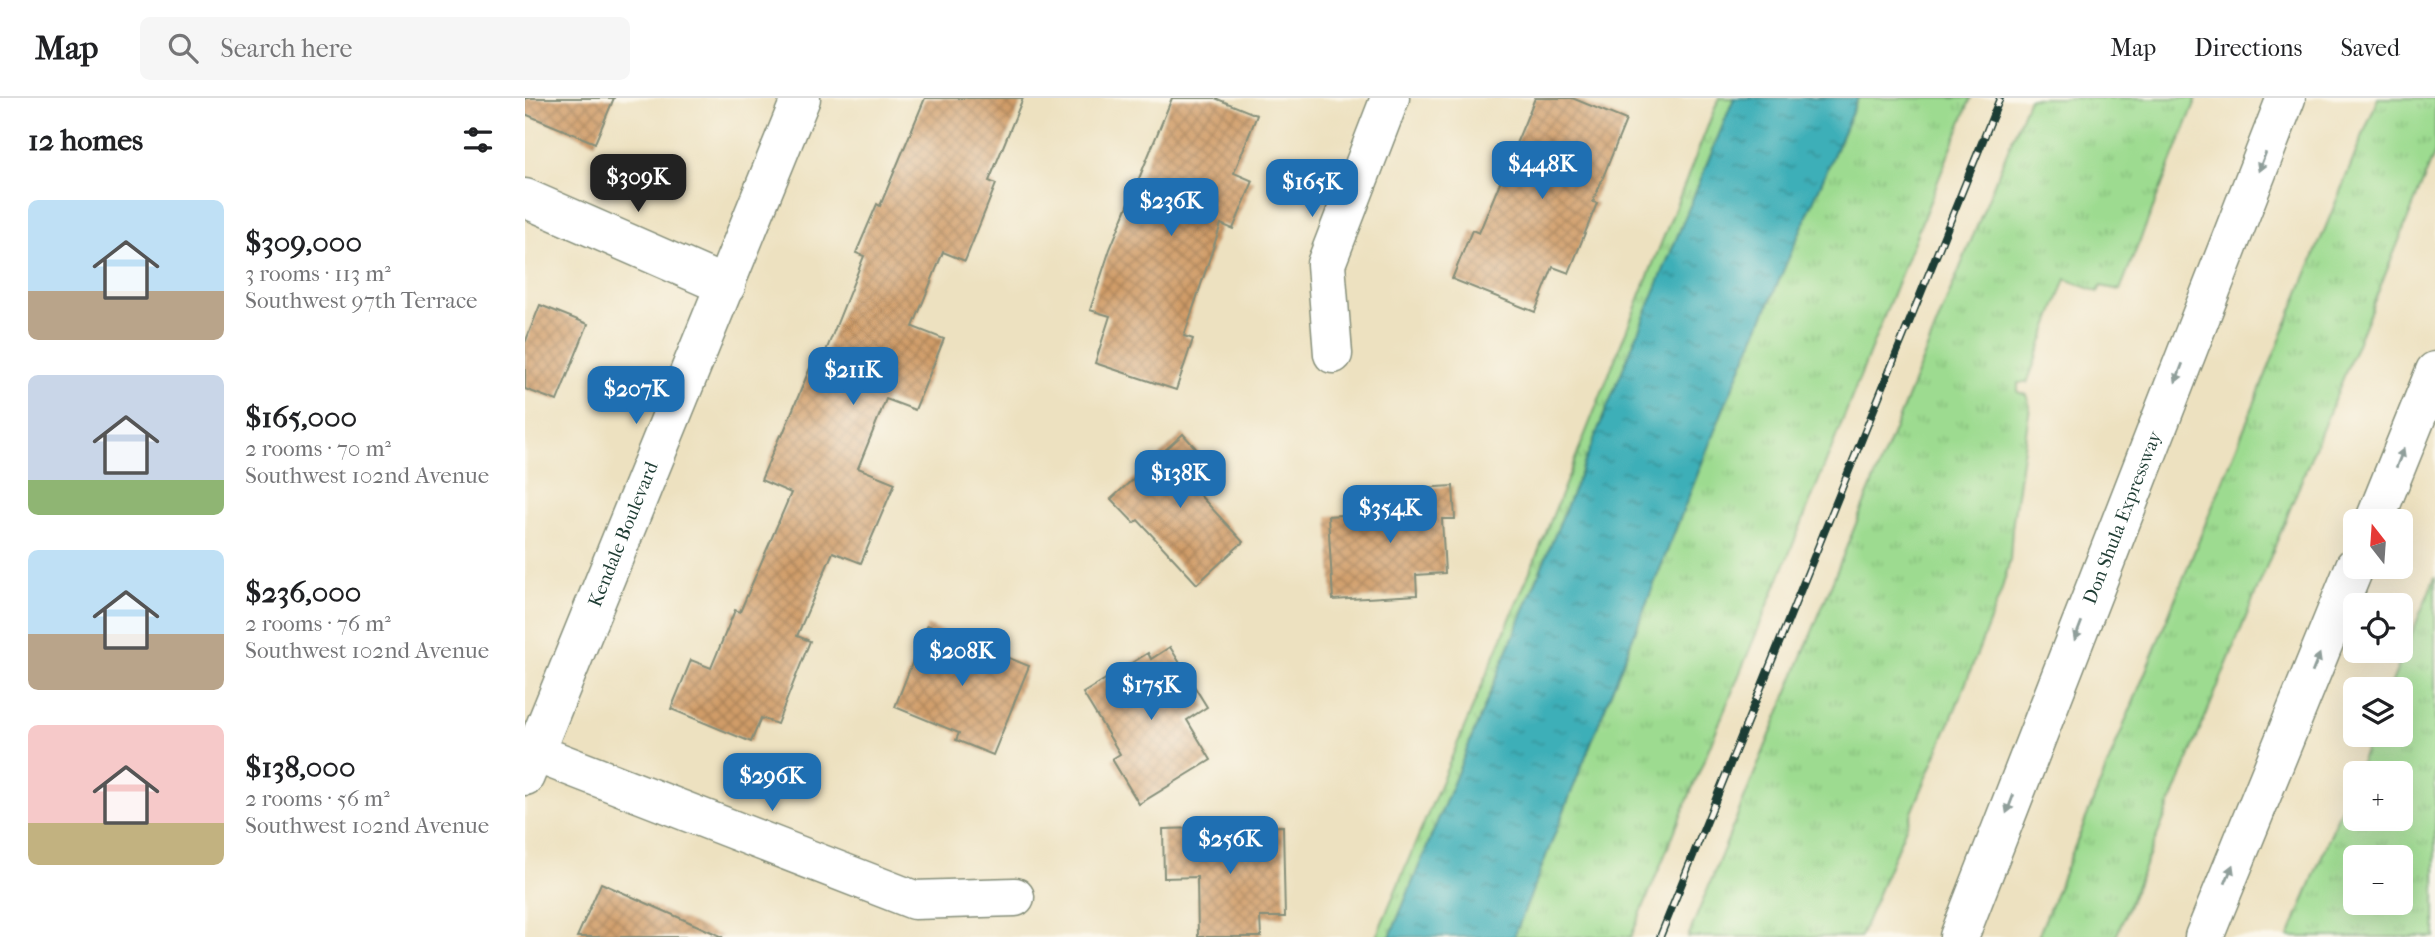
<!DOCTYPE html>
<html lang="en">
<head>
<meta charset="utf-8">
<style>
	body { margin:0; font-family:"IM FELL French Canon",serif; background:#f6f6f6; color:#202124; height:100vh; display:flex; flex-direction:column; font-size:26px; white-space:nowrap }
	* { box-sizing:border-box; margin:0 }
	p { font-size:23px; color:#757577 }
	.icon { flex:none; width:38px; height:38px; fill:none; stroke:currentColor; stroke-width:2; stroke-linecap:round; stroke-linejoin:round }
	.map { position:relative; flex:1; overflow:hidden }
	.side { display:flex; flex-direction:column; background:#fff; width:525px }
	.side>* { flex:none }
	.needle { width:46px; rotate:343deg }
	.controls { position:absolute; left:1818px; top:411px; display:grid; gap:14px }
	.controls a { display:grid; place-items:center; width:70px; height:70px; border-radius:10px; background:#fff; box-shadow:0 7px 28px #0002; font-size:35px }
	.price { position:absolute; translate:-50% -60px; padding:0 16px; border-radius:14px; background:#1f6fb2; color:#fff; font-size:23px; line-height:46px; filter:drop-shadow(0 2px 4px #0008) }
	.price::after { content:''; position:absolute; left:50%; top:42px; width:21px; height:16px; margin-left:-10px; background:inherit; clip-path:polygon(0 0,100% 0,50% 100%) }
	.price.selected { background:#222; color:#fff }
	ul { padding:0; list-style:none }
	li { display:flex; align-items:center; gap:21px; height:175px; padding:0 28px }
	li span { display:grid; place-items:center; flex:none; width:196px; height:140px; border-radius:10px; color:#555 }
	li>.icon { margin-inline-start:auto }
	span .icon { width:84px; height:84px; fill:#fffc; stroke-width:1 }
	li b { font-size:30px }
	h2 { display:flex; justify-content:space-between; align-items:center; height:84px; padding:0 28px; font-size:30px }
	header { display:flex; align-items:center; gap:42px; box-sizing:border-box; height:98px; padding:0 35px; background:#fff; border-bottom:2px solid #e0e0e0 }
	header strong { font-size:33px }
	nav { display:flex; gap:38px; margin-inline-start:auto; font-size:24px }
	.search { width:490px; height:63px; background:#f6f6f6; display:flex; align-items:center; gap:18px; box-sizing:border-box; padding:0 24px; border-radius:10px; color:#757577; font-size:26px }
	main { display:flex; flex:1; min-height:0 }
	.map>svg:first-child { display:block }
	.grass { fill:url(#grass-tufts); stroke:#5e8c62; stroke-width:2; fill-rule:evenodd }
	.water { fill:url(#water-ripples); stroke:#2e7676; stroke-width:2 }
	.building { fill:url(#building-cross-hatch) }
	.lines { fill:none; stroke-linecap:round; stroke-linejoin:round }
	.minor-casing { stroke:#868f7a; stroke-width:41 }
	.tertiary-casing { stroke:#868f7a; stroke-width:41 }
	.motorway-casing { stroke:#868f7a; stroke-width:41 }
	.minor { stroke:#fff; stroke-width:38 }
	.tertiary { stroke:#fff; stroke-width:38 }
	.motorway { stroke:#fff; stroke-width:38 }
	.rail-casing { stroke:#1f3d34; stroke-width:8 }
	.rail { stroke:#fbf7ec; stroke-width:5; stroke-dasharray:16; stroke-linecap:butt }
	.oneway { fill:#8f9e9a }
	.labels { text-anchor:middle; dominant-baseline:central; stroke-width:7; stroke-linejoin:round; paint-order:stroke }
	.street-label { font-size:19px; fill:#1f3d34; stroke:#fbf7ec }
</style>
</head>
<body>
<header>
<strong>Map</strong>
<div class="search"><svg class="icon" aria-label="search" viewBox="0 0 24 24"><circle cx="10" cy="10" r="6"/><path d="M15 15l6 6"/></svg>Search here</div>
<nav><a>Map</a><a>Directions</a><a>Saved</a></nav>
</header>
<main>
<section class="side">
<h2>12 homes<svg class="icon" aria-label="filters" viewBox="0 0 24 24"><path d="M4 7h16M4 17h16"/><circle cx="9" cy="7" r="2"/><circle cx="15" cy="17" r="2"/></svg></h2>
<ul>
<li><span style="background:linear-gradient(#bfe0f5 65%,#b9a48a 0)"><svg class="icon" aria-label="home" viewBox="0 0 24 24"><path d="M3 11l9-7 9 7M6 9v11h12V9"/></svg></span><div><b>$309,000</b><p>3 rooms · 113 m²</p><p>Southwest 97th Terrace</p></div></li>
<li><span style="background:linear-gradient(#c9d6e8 75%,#8fb573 0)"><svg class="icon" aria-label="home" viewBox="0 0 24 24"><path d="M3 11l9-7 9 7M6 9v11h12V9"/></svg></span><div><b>$165,000</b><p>2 rooms · 70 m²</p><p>Southwest 102nd Avenue</p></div></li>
<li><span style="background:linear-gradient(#bfe0f5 60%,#b9a48a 0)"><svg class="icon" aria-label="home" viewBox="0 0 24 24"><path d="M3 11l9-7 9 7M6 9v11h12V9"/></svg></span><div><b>$236,000</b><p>2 rooms · 76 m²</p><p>Southwest 102nd Avenue</p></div></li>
<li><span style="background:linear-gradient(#f6c9c9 70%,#c2b280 0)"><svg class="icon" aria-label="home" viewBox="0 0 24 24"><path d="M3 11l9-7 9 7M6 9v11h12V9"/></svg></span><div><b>$138,000</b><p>2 rooms · 56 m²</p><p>Southwest 102nd Avenue</p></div></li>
</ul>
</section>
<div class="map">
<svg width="1910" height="839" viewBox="0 0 1910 839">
	<defs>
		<pattern id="grass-tufts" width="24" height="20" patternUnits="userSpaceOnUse" patternTransform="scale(1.75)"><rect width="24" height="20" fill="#9ddb90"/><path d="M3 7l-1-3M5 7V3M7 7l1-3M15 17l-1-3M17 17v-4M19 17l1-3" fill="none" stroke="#87bd7d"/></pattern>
		<pattern id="water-ripples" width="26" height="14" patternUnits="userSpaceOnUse" patternTransform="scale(1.75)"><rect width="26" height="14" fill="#3eafb8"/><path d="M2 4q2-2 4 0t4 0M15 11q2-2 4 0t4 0" fill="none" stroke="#339096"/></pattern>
		<pattern id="building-cross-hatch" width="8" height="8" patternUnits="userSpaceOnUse" patternTransform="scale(1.75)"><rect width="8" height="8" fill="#d09c67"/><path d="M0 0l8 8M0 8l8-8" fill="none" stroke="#a88056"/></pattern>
	</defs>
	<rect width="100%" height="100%" fill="#fbf7ec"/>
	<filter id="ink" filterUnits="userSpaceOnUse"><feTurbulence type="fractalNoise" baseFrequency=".0143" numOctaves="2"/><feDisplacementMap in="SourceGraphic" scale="14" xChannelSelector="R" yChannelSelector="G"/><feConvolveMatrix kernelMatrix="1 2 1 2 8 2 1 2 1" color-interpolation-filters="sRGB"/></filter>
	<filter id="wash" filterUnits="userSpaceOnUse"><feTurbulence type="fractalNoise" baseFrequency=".00686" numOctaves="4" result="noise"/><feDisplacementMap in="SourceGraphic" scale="28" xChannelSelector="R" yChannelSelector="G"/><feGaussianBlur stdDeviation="1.57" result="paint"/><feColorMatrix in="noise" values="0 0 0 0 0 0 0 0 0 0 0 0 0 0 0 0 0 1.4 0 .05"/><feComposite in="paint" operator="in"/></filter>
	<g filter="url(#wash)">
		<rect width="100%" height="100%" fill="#ede1c0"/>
		<g class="grass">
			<path d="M1194 0H1209L865 839H851L1014 452Z"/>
			<path d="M1333 0H1446L1276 427 1106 839H989L1200 307Z"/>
			<path d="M1504 0H1672L1595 192 1576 188 1573 194 1541 181 1502 285H1493V294L1501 297 1505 308 1487 430 1485 462 1476 494 1437 595 1335 839H1163Z"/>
			<path d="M1853 0H1910V54L1591 839H1513Z"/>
			<path d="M1910 479V839H1764L1830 676V721H1876V676H1831L1846 637H1876V592L1864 591ZM1830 760H1876V805H1830Z"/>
		</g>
		<path class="water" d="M1209 0H1333L1200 307 989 839H865Z"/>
		<g id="blocks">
			<g class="building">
				<path d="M0 0H89L70 45 0 16Z"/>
				<path d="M400 0H498L464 83 471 86 440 163 418 154 388 229 419 241 390 312 361 301 333 370 370 385 336 465 308 454 272 538 285 543 252 626 236 620 226 644 146 611 166 562 186 570 210 512 215 514 266 395 236 382 255 337 257 338 287 265 295 268 339 158 331 155 352 106 355 108Z"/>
				<path d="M647 0H690L732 17 709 75 728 83 708 131 696 126 659 238 668 241 651 292 570 265 585 218 565 212 585 151Z"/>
				<path d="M1010 0H1047L1101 22 1068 104 1072 105 1044 175 1028 169 1010 214 927 181 947 132 954 135Z"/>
				<path d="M15 207 63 226 32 303 0 291V245Z"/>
				<path d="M658 336 691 373 670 392 718 444 672 486 613 422 609 425 586 401Z"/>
				<path d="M928 388 930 421H917L920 475 891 477 892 497 808 502 803 418 862 414 861 392Z"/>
				<path d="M402 527 504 568 468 657 431 642 434 635 370 609Z"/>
				<path d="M645 549 682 609 662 622 686 662 614 706 587 661 595 656 558 595 623 555 626 561Z"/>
				<path d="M758 728 760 819H735L736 839H673L672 779 639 780 638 731Z"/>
				<path d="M76 785 198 839H52Z"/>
			</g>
		</g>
	</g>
	<g filter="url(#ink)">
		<use href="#blocks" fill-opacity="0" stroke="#868f7a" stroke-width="2"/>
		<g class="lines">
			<defs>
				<g id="minor">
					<path d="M0 100 201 188"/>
					<path d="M808 256 801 166 865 0"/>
					<path d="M0 651 389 802 490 799"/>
				</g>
				<g id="tertiary">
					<path id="s1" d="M0 678 276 0"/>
				</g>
				<g id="motorway">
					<path d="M1849 424 1910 273"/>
					<path id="s2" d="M1434 839 1761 0"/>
					<path d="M1679 839 1830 468"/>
				</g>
			</defs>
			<use href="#minor" class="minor-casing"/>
			<use href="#tertiary" class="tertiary-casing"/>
			<use href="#motorway" class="motorway-casing"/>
			<use href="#minor" class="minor"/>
			<use href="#tertiary" class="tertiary"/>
			<use href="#motorway" class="motorway"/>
			<defs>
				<path id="rail" d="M1135 839 1475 0"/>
			</defs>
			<use href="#rail" class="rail-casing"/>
			<use href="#rail" class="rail"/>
		</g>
		<defs><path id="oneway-solid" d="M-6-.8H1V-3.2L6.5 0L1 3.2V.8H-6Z" transform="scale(1.75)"/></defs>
		<g class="oneway">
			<use href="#oneway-solid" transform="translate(1737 64) rotate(111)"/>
			<use href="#oneway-solid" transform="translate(1654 275) rotate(111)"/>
			<use href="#oneway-solid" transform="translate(1875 360) rotate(-68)"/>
			<use href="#oneway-solid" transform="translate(1553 533) rotate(111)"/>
			<use href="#oneway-solid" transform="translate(1791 565) rotate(-68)"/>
			<use href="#oneway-solid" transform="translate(1485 706) rotate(111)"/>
			<use href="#oneway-solid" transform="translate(1704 776) rotate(-68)"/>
		</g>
	</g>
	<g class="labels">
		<g class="street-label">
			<text stroke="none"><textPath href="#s2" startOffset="450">Don Shula Expressway</textPath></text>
			<text stroke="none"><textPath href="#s1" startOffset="261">Kendale Boulevard</textPath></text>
		</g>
	</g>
</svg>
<div class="controls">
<a><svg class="needle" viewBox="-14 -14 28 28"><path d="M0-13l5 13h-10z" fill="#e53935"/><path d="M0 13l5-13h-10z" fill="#757577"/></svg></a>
<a><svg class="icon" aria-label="locate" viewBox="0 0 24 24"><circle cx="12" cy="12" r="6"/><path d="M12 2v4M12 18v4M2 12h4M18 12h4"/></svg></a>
<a><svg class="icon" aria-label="layers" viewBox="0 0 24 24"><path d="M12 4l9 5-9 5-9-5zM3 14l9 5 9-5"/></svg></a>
<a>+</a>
<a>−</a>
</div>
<b class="price" style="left:1017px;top:103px">$448K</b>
<b class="price selected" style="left:113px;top:116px">$309K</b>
<b class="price" style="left:787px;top:121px">$165K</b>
<b class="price" style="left:646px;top:140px">$236K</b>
<b class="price" style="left:328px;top:309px">$211K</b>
<b class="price" style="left:111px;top:328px">$207K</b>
<b class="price" style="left:655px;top:412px">$138K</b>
<b class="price" style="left:865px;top:447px">$354K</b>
<b class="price" style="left:437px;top:590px">$208K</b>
<b class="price" style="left:626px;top:624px">$175K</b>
<b class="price" style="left:247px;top:715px">$296K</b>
<b class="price" style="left:705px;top:778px">$256K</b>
</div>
</main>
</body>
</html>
